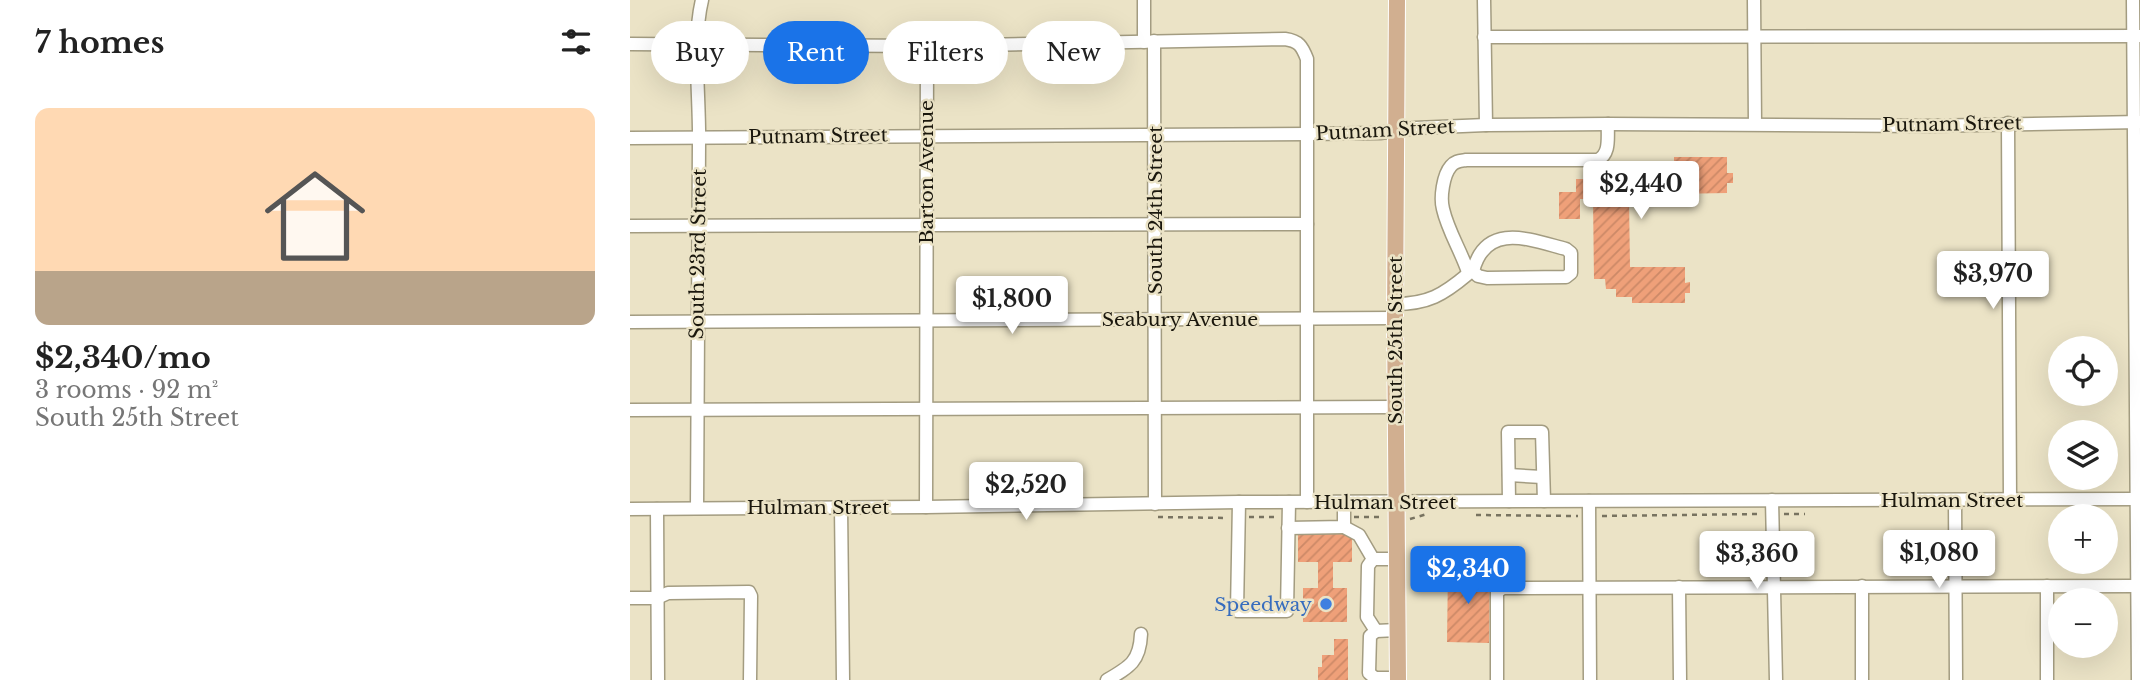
<!DOCTYPE html>
<html lang="en">
<head>
<meta charset="utf-8">
<style>
	body { margin:0; font-family:"Libre Baskerville",serif; background:#f6f6f6; color:#222; height:100vh; display:flex; flex-direction:column; font-size:26px; white-space:nowrap }
	* { box-sizing:border-box; margin:0 }
	p { font-size:23px; color:#767676 }
	.icon { flex:none; width:38px; height:38px; fill:none; stroke:currentColor; stroke-width:2; stroke-linecap:round; stroke-linejoin:round }
	.map { position:relative; flex:1; overflow:hidden }
	.details { display:flex; flex-direction:column; background:#fff; width:630px }
	.details>* { flex:none }
	.guide { position:absolute; left:21px; top:21px; width:665px; height:63px; display:flex; gap:14px }
	.fabs { position:absolute; left:1418px; top:336px; display:grid; gap:14px }
	.fabs a { display:grid; place-items:center; width:70px; height:70px; border-radius:50%; background:#fff; box-shadow:0 7px 28px #0002; font-size:35px }
	.price { position:absolute; translate:-50% -60px; padding:0 16px; border-radius:7px; background:#fff; color:#222; font-size:23px; line-height:46px; filter:drop-shadow(0 2px 4px #0008) }
	.price::after { content:''; position:absolute; left:50%; top:42px; width:21px; height:16px; margin-left:-10px; background:inherit; clip-path:polygon(0 0,100% 0,50% 100%) }
	.price.on { background:#1a73e8; color:#fff }
	ul { padding:0; list-style:none }
	li { display:grid; align-content:center; gap:14px; height:371px; padding:0 35px }
	li+li { border-top:2px solid #e0e0e0 }
	li span { display:grid; place-items:center; height:217px; border-radius:14px; color:#555 }
	li>.icon { margin-inline-start:auto }
	span .icon { width:126px; height:126px; fill:#fffc; stroke-width:1 }
	li b { font-size:30px }
	h2 { display:flex; justify-content:space-between; align-items:center; height:84px; padding:0 35px; font-size:30px }
	.tag { padding:0 24px; border-radius:32px; background:#fff; box-shadow:0 7px 28px #0002; font-size:24px; line-height:63px }
	.tag.on { background:#1a73e8; color:#fff }
	main { display:flex; flex:1; min-height:0 }
	.map>svg:first-child { display:block }
	.building { fill:url(#building-hatch) }
	.lines { fill:none; stroke-linecap:round; stroke-linejoin:round }
	.minor-casing { stroke:#a39c81; stroke-width:15 }
	.major-casing { stroke:#fff; stroke-width:18 }
	.path { stroke:#787360; stroke-width:2.5; stroke-dasharray:5 5; stroke-linecap:butt }
	.minor { stroke:#fff; stroke-width:12 }
	.major { stroke:#d1af90; stroke-width:16 }
	.shop-dot { fill:#3f7fe0; stroke:#ebe3c6; stroke-width:2.5 }
	.labels { text-anchor:middle; dominant-baseline:central; stroke-width:5; stroke-linejoin:round; paint-order:stroke }
	.street-label { font-size:19px; fill:#1a170d; stroke:#ebe3c6 }
	.shop-label { font-size:19px; fill:#366cbe; stroke:#ebe3c6; text-anchor:end }
</style>
</head>
<body>
<main>
<section class="details">
<h2>7 homes<svg class="icon" aria-label="filters" viewBox="0 0 24 24"><path d="M4 7h16M4 17h16"/><circle cx="9" cy="7" r="2"/><circle cx="15" cy="17" r="2"/></svg></h2>
<ul>
<li><span style="background:linear-gradient(#ffd9b3 75%,#b9a48a 0)"><svg class="icon" aria-label="home" viewBox="0 0 24 24"><path d="M3 11l9-7 9 7M6 9v11h12V9"/></svg></span><div><b>$2,340/mo</b><p>3 rooms · 92 m²</p><p>South 25th Street</p></div></li>
</ul>
</section>
<div class="map">
<svg width="1510" height="680" viewBox="0 0 1510 680">
	<defs>
		<pattern id="building-hatch" width="6" height="6" patternUnits="userSpaceOnUse" patternTransform="scale(1.75)"><rect width="6" height="6" fill="#efa079"/><path d="M-1 1l2-2M0 6l6-6M5 7l2-2" fill="none" stroke="#cc8967"/></pattern>
	</defs>
	<rect width="100%" height="100%" fill="#ebe3c6"/>
	<g class="building">
		<path d="M1044 157H1097V173H1103V183H1097V193L1044 194V190H1041V197H999L1000 267H1055V283L1060 282V293H1055V303H1002V297H986V289H976L975 279H964L963 199H950V219H929V192H946V179H964V175H979V185H985V168H1002V161H1041V164H1044Z"/>
		<path d="M668 534H722V562H703V588H717V622H673V588H688V562H668Z"/>
		<path d="M818 568 860 569 859 643 817 642Z"/>
		<path d="M704 639H718V680H688V667H692V655H704Z"/>
	</g>
	<g class="lines">
		<defs>
			<g id="minor">
				<path d="M854 0 856 125"/>
				<path d="M1124 0 1125 124"/>
				<path d="M1503 0 1508 680"/>
				<path d="M854 37 1509 36"/>
				<path d="M524 41 525 504"/>
				<path d="M514 42V0"/>
				<path d="M0 44 297 46 655 39C669 41 672 46 677 59V502"/>
				<path d="M1378 123 1380 499"/>
				<path d="M0 138 677 134 750 133 785 128 856 125 978 124 1294 126 1510 122"/>
				<path d="M0 226 677 224"/>
				<path d="M838 272C831 251 818 231 813 209 810 198 813 175 821 166 825 161 830 161 836 160H968C981 153 977 137 978 124"/>
				<path d="M765 304C798 304 813 295 838 274V272L843 271C856 221 901 240 936 249L941 253V273L936 277 857 278 848 276 843 271"/>
				<path d="M0 322 765 318"/>
				<path d="M0 410 765 407"/>
				<path d="M879 475 912 477"/>
				<path d="M1142 500 1146 680"/>
				<path d="M1325 500 1326 680"/>
				<path d="M879 501 878 432H912L914 501"/>
				<path d="M959 501 960 680"/>
				<path d="M609 502 607 611H657L659 502"/>
				<path d="M211 507 213 680"/>
				<path d="M296 507 297 46"/>
				<path d="M67 508C68 386 68 265 69 144 70 100 62 41 72 0"/>
				<path d="M0 509 296 507 609 502 1510 499"/>
				<path d="M27 509 28 680"/>
				<path d="M714 527 729 535 743 559"/>
				<path d="M658 528 714 527V502"/>
				<path d="M1232 586V680"/>
				<path d="M1049 587 1050 680"/>
				<path d="M0 598H27L38 593 119 592 121 596 120 680"/>
				<path d="M767 630 746 631 740 636 739 673 745 678H768"/>
				<path d="M746 631 737 617 738 566 743 559H766"/>
				<path d="M477 680C500 667 510 661 511 634"/>
				<path d="M867 680V592L873 588 1507 586"/>
				<path d="M1417 680V586"/>
			</g>
			<path id="major" d="M767 0 765 318 768 680"/>
		</defs>
		<use href="#minor" class="minor-casing"/>
		<use href="#major" class="major-casing"/>
		<g class="path">
			<path d="M1154 514H1175"/>
			<path d="M846 515 948 516"/>
			<path d="M972 516 1130 514"/>
			<path d="M528 517 598 518"/>
			<path d="M619 517H647"/>
			<path d="M724 517H752"/>
			<path d="M780 519 797 514"/>
		</g>
		<use href="#minor" class="minor"/>
		<use href="#major" class="major"/>
	</g>
	<circle class="shop-dot" cx="696" cy="604" r="7"/>
	<g class="labels">
		<g class="street-label">
			<text transform="translate(1322 124) rotate(-1)">Putnam Street</text>
			<text transform="translate(755 130) rotate(-3)">Putnam Street</text>
			<text transform="translate(188 136) rotate(-1)">Putnam Street</text>
			<text transform="translate(296 172) rotate(-90)">Barton Avenue</text>
			<text transform="translate(525 210) rotate(-90)">South 24th Street</text>
			<text transform="translate(68 254) rotate(-89)">South 23rd Street</text>
			<text x="550" y="319">Seabury Avenue</text>
			<text transform="translate(765 340) rotate(-90)">South 25th Street</text>
			<text x="1322" y="500">Hulman Street</text>
			<text x="755" y="502">Hulman Street</text>
			<text x="188" y="507">Hulman Street</text>
		</g>
		<g class="shop-label">
			<text x="682" y="604">Speedway</text>
		</g>
	</g>
</svg>
<div class="fabs">
<a><svg class="icon" aria-label="locate" viewBox="0 0 24 24"><circle cx="12" cy="12" r="6"/><path d="M12 2v4M12 18v4M2 12h4M18 12h4"/></svg></a>
<a><svg class="icon" aria-label="layers" viewBox="0 0 24 24"><path d="M12 4l9 5-9 5-9-5zM3 14l9 5 9-5"/></svg></a>
<a>+</a>
<a>−</a>
</div>
<b class="price" style="left:1011px;top:221px">$2,440</b>
<b class="price" style="left:1363px;top:311px">$3,970</b>
<b class="price" style="left:382px;top:336px">$1,800</b>
<b class="price" style="left:396px;top:522px">$2,520</b>
<b class="price" style="left:1309px;top:590px">$1,080</b>
<b class="price" style="left:1127px;top:591px">$3,360</b>
<b class="price on" style="left:838px;top:606px">$2,340</b>
<div class="guide">
<a class="tag">Buy</a>
<a class="tag on">Rent</a>
<a class="tag">Filters</a>
<a class="tag">New</a>
</div>
</div>
</main>
</body>
</html>
